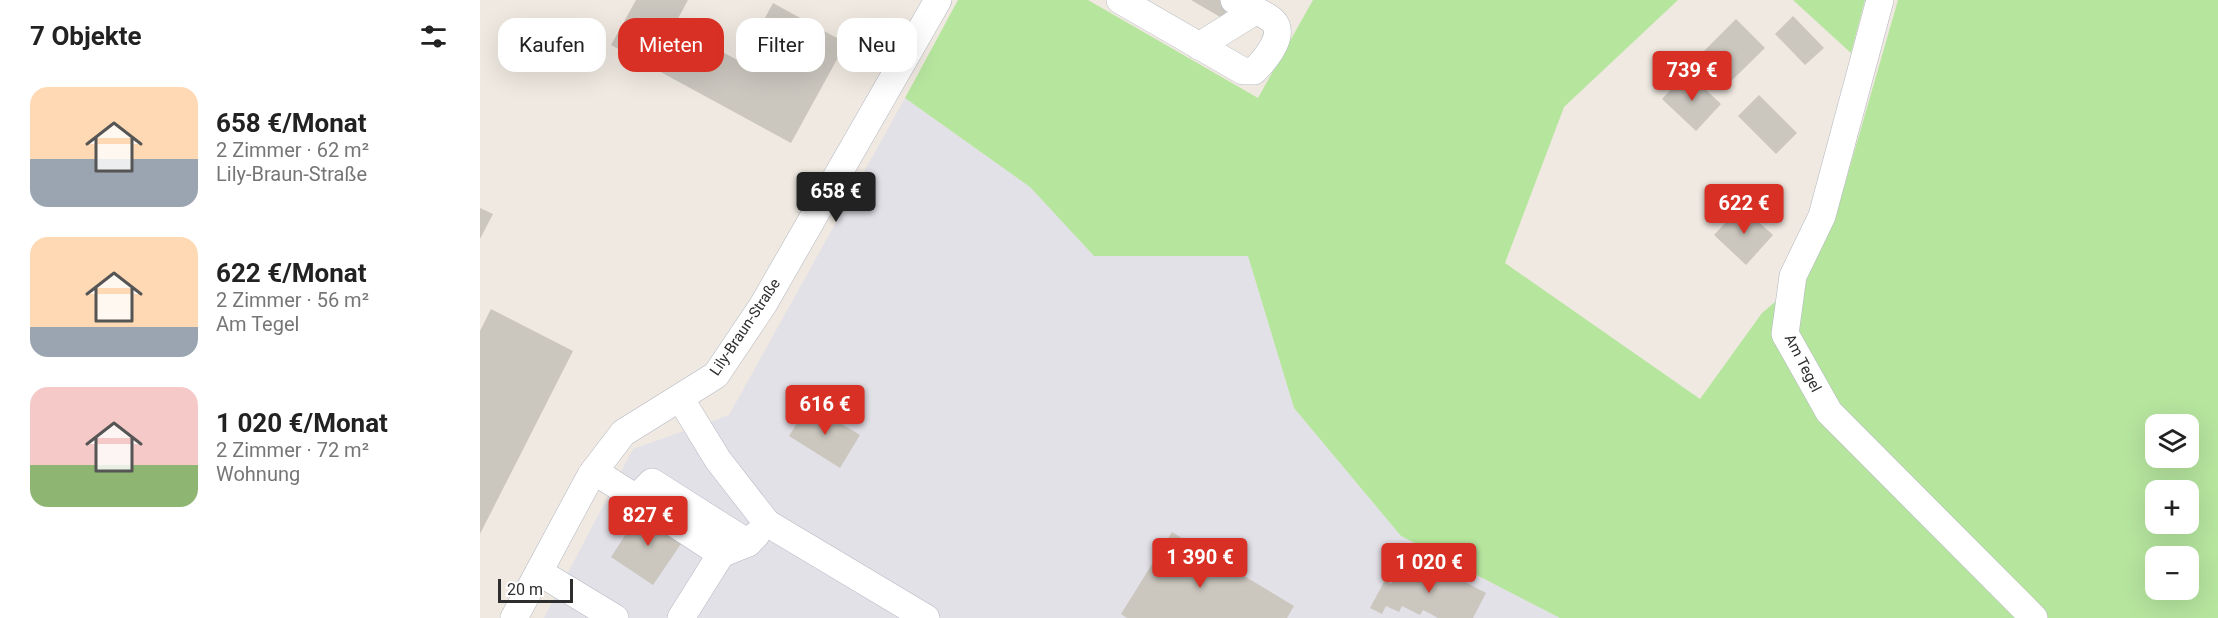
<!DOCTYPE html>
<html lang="de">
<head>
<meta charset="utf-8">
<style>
	body { margin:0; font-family:Roboto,sans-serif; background:#f2f2f2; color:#222; height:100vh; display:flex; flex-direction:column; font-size:22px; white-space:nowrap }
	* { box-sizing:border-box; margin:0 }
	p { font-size:20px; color:#767676 }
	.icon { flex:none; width:33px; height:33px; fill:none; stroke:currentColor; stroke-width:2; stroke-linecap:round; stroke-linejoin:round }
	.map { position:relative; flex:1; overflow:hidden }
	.drawer { display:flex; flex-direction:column; background:#fff; width:480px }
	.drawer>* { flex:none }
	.hud { position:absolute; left:18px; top:18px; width:570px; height:54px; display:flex; gap:12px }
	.buttons { position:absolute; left:1665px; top:414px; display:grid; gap:12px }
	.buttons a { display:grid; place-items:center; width:54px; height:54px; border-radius:12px; background:#fff; box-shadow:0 6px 24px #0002; font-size:30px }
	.scale { position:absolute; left:18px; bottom:15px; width:75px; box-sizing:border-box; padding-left:6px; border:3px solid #2e2e2e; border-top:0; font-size:16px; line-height:21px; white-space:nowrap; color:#2e2e2e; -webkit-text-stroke:4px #fff; paint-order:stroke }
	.price { position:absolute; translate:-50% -51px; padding:0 14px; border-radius:6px; background:#d93025; color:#fff; font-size:20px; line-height:39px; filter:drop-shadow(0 2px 3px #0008) }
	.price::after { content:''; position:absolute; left:50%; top:36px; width:18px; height:14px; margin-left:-9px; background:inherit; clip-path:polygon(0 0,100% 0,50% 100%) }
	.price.current { background:#222; color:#fff }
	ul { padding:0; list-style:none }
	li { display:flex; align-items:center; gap:18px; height:150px; padding:0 30px }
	li span { display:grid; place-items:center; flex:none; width:168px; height:120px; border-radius:18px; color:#555 }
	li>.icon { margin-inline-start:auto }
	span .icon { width:72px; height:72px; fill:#fffc; stroke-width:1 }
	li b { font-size:26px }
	h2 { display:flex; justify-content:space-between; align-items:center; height:72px; padding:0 30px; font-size:26px }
	.pill { padding:0 21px; border-radius:18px; background:#fff; box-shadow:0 6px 24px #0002; font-size:21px; line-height:54px }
	.pill.current { background:#d93025; color:#fff }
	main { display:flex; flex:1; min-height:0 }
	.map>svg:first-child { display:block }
	.industrial { fill:#e3e1e8 }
	.green { fill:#b6e59e; fill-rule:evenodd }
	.building { fill:#cbc7bf }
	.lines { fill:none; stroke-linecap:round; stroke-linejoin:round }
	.minor-casing { stroke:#b4b7c1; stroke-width:28 }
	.minor { stroke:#fff; stroke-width:27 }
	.labels { text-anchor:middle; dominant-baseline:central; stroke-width:5; stroke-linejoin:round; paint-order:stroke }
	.street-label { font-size:15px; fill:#2e2e2e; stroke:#fff }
</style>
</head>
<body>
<main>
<section class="drawer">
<h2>7 Objekte<svg class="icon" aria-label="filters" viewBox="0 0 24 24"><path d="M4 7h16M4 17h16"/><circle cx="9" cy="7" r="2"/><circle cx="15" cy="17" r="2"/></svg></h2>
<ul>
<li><span style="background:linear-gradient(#ffd9b3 60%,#9aa5b1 0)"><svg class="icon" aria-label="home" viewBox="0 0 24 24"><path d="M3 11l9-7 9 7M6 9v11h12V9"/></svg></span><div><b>658 €/Monat</b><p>2 Zimmer · 62 m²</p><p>Lily-Braun-Straße</p></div></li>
<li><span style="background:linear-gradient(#ffd9b3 75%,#9aa5b1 0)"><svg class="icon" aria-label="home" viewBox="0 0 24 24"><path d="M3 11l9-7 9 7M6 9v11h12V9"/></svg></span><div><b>622 €/Monat</b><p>2 Zimmer · 56 m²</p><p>Am Tegel</p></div></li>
<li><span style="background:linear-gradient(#f6c9c9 65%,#8fb573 0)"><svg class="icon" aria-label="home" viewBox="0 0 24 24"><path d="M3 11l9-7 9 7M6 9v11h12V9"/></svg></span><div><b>1 020 €/Monat</b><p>2 Zimmer · 72 m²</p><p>Wohnung</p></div></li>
</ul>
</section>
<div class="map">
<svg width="1738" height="618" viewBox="0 0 1738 618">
	<rect width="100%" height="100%" fill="#efe9e1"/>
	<path class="industrial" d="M425 98 550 187 614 256H768L814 408 921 536 1080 618H64L153 449 249 415Z"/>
	<g class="green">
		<path d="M478 0H608L778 98 833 0H1198L1084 107 1025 263 1220 399 1282 313 1323 278 1354 222 1418 0H1738V618H1080L921 536 814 408 768 256H614L550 187 425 98ZM1676 424H1708V458H1676ZM1676 490H1708V524H1676ZM1676 556H1708V590H1676Z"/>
		<path d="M1313 0H1385L1371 53Z"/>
	</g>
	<g class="building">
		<path d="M156 0H208L194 26 261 62 293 3 366 43 311 143 131 45Z"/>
		<path d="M711 0H764L748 8 742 18Z"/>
		<path d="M1313 16 1344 48 1325 65 1295 34Z"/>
		<path d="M1256 19 1285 48 1245 87 1217 58Z"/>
		<path d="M1207 72 1241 104 1216 131 1182 99Z"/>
		<path d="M1279 95 1317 133 1296 154 1258 116Z"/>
		<path d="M1261 206 1293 235 1266 265 1234 235Z"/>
		<path d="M0 208 13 214 0 239Z"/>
		<path d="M11 309 93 351 0 534V331Z"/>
		<path d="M329 404 380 435 360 468 309 436Z"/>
		<path d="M162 509 205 538 173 585 131 557Z"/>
		<path d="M692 532 814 606 807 618H647L641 614Z"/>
		<path d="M945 561 1006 593 993 618H958L943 610 940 615 922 606 919 612 906 606 902 614 890 608 905 580 911 584 922 563 939 572Z"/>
	</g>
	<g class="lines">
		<defs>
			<g id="minor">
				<path d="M640 0 763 71H774C784 61 807 35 793 21 785 13 764 6 754 0"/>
				<path d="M1400 0 1342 216 1313 276 1305 334 1349 412 1554 618"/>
				<path d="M719 46 775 11"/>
				<path d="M200 398 238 460 287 523 446 618"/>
				<path d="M114 471 156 498 172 482 268 543"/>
				<path d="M156 498 241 554"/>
				<path d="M59 572 135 618"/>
				<path d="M34 618 111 475 143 433 236 375 283 305 458 0"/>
				<path d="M201 618 241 554 268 543 276 535"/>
			</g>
		</defs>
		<use href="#minor" class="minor-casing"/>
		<use href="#minor" class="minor"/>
	</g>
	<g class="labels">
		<g class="street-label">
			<text transform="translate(265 327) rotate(-56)">Lily-Braun-Straße</text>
			<text transform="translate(1323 363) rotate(63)">Am Tegel</text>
		</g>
	</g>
</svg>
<div class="buttons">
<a><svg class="icon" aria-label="layers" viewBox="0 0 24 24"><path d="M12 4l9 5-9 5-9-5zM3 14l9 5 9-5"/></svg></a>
<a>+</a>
<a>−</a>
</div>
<div class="scale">20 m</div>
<b class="price" style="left:1212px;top:102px">739 €</b>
<b class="price current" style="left:356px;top:223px">658 €</b>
<b class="price" style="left:1264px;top:235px">622 €</b>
<b class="price" style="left:345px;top:436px">616 €</b>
<b class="price" style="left:168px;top:547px">827 €</b>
<b class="price" style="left:720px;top:589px">1 390 €</b>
<b class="price" style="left:949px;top:594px">1 020 €</b>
<div class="hud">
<a class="pill">Kaufen</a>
<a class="pill current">Mieten</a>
<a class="pill">Filter</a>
<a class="pill">Neu</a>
</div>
</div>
</main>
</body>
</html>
